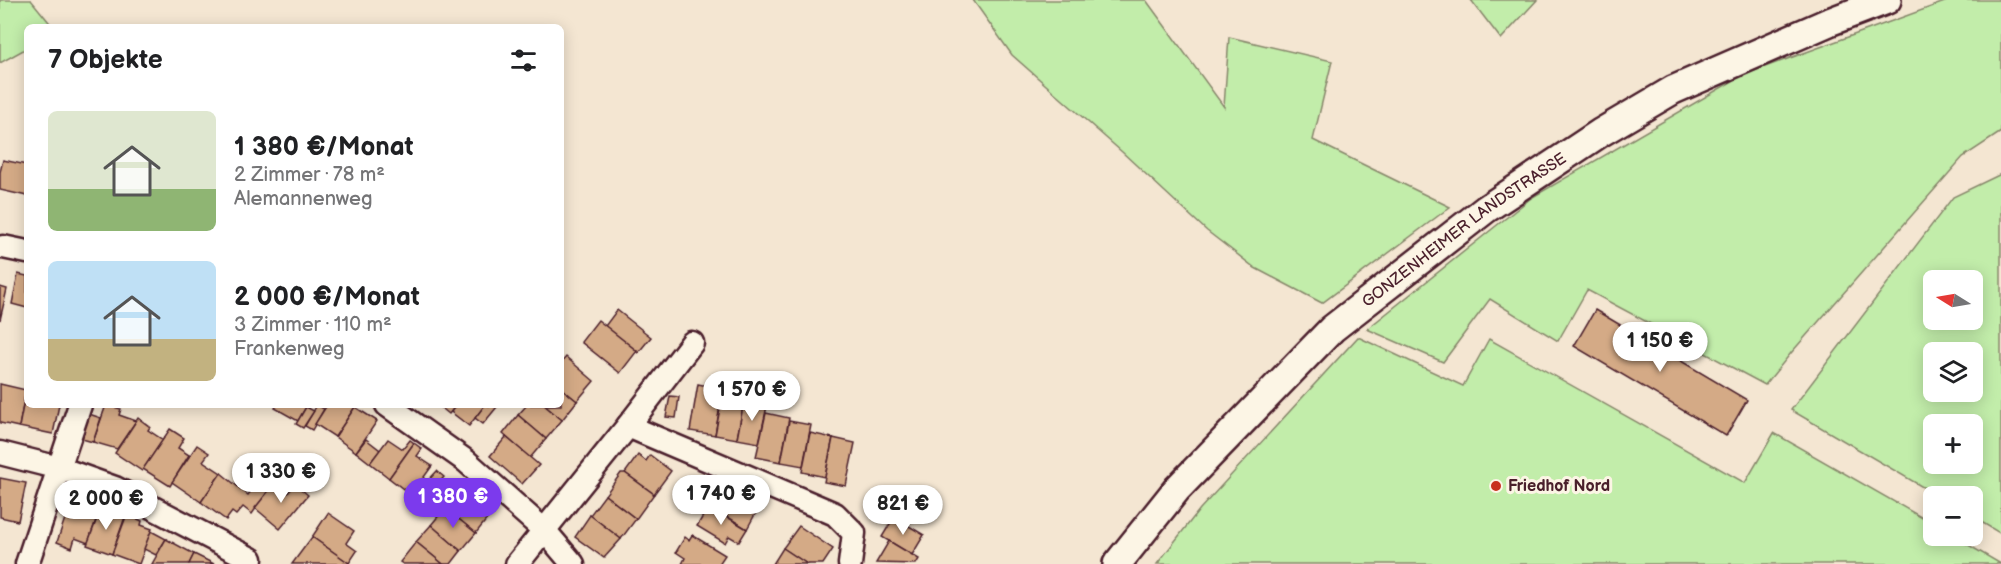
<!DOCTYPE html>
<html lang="de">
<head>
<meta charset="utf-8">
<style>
	body { margin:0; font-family:"Balsamiq Sans",sans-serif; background:#f2f2f2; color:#202124; height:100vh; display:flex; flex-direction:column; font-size:22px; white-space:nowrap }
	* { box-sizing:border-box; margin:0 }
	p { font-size:20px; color:#757577 }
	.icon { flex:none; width:33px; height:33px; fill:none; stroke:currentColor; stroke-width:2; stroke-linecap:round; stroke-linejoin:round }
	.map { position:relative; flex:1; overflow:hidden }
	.side { position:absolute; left:24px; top:24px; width:540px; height:384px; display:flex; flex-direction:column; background:#fff; border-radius:9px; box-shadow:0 3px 15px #0003 }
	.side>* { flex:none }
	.needle { width:39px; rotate:281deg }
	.tools { position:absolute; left:1923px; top:270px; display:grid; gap:12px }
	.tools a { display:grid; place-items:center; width:60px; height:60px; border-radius:9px; background:#fff; box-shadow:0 3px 15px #0003; font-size:30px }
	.price { position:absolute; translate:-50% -51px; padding:0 14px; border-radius:21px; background:#fff; color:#222; font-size:20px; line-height:39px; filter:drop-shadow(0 2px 3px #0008) }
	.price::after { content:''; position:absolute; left:50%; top:36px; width:18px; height:14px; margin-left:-9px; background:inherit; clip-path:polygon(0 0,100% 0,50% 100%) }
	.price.active { background:#7c3aed; color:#fff }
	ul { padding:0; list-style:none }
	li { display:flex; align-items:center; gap:18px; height:150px; padding:0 24px }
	li span { display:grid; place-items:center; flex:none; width:168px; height:120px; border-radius:9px; color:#555 }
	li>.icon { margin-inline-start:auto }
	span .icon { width:72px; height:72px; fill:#fffc; stroke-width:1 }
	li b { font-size:26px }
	h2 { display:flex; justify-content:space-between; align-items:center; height:72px; padding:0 24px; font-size:26px }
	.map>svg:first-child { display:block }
	.green { fill:#c2edaa; stroke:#86866a; stroke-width:1.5; fill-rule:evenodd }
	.building { fill:#d4aa86; stroke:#4a1f2b; stroke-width:1.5 }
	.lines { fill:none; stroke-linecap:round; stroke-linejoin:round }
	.minor-casing { stroke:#4a1f2b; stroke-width:27 }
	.tertiary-casing { stroke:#4a1f2b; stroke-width:32 }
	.minor { stroke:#fcf5e5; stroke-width:22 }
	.tertiary { stroke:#fcf5e5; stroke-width:27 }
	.poi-dot { fill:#c8321e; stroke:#fcf5e5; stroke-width:2 }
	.labels { text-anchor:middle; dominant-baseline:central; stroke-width:6; stroke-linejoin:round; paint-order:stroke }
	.street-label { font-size:16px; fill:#4a1f2b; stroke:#fcf5e5 }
	.poi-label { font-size:16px; font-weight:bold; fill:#4a1f2b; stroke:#fcf5e5; text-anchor:start }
</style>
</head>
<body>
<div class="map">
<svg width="2001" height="564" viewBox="0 0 2001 564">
	<rect width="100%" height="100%" fill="#f4e6d2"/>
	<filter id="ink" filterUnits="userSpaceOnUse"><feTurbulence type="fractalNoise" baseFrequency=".0167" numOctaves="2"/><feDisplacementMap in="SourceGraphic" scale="12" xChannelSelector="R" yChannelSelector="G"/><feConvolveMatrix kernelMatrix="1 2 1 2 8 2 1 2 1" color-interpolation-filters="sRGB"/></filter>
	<g filter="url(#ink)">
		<g class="green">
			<path d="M0 0H31L53 27H27V48L0 63Z"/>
			<path d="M973 0H1146L1224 107 1229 37 1332 61 1313 140 1450 207 1322 303 1255 268 1207 231 1122 152 1012 55Z"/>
			<path d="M1471 0H1537L1501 39Z"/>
			<path d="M1950 0H2001V132L1963 157 1791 353 1765 385 1587 290 1558 341 1490 299 1443 362 1367 329 1531 198 1743 75Z"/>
			<path d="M2001 174V534L1973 517 1972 496H1938L1791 410 1953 197ZM1972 280V320H1934V280ZM1934 352H1972V392H1934ZM1972 424V464H1934V424Z"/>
			<path d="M1358 337 1463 386 1489 339 1745 483 1774 433 1933 524 1934 536H1953L2001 564H1157L1200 509Z"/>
		</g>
		<g class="building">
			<path d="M3 160 27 165V196L0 190V172Z"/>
			<path d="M18 274 27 276V308L12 304Z"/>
			<path d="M0 287 7 289 0 320Z"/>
			<path d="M617 310 651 337 638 353 605 326Z"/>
			<path d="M1595 310 1747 400 1726 436 1574 346Z"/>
			<path d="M598 320 637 351 620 373 581 342Z"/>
			<path d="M566 357 594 381 577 401 561 388V363Z"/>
			<path d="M0 384 26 390 19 427 0 423Z"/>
			<path d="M698 384 723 389 715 435 690 431Z"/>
			<path d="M561 388 577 401 562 420 544 405H561Z"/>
			<path d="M26 390 27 405H59L53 434 19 427Z"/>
			<path d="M723 392 745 396 737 439 715 435Z"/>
			<path d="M670 396 679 397 676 418 666 417Z"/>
			<path d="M744 401 767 406 759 443 737 439Z"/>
			<path d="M106 405 121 409 119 415 136 421 117 449 93 442Z"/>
			<path d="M277 405H307L298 421 275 408Z"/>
			<path d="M317 405 324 409 312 430 305 426Z"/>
			<path d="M327 405H352L355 407 335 437 315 424Z"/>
			<path d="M438 405H456L449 414Z"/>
			<path d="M456 405H485L469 426 451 412Z"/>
			<path d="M485 405 497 407 483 424 475 418Z"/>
			<path d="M527 405H544L562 420 546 439 518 415Z"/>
			<path d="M306 407 314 411 303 428 296 424Z"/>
			<path d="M355 407 377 421 356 452 335 437Z"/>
			<path d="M766 413 789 418 781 462 756 457Z"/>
			<path d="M89 414 101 418 93 442 82 439Z"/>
			<path d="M518 415 546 439 530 458 503 434Z"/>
			<path d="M138 418 150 427 148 430 163 440 142 471 115 453Z"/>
			<path d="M789 421 811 425 803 466 781 462Z"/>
			<path d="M170 429 184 438 178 448 189 455 170 486 143 469Z"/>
			<path d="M810 433 833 438 825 477 802 472Z"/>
			<path d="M506 437 539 465 522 484 490 456Z"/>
			<path d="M833 438 855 443 846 486 824 482Z"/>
			<path d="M366 439 380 450 370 463 356 452Z"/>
			<path d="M388 439 403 449 410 440 414 443 389 478 370 463Z"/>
			<path d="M414 443 422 449 417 456 432 466 411 495 389 478Z"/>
			<path d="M197 445 209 453 203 461 221 473 201 502 172 482Z"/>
			<path d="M638 455 646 461 650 455 671 471 654 494 625 473Z"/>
			<path d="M437 471 444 477 431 492 424 485Z"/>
			<path d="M221 473 248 495 258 482 268 491 252 514 243 507 236 515 232 512 226 520 201 502Z"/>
			<path d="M621 473H625L654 494 636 519 605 495Z"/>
			<path d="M0 478 26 483 18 521 0 517Z"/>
			<path d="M275 483 288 493 295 484 308 495 280 529 255 508Z"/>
			<path d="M739 484 760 492 754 503 735 492Z"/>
			<path d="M728 487 759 507 747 529 715 509Z"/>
			<path d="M461 489 491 514 476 533 445 508Z"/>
			<path d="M73 495 89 501 87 507 99 511 88 543 75 538 72 548 57 542Z"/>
			<path d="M605 495 636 519 621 539 590 515Z"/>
			<path d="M709 506 747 529 739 542 729 536 725 543 697 526Z"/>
			<path d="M101 508 125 517 112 554 87 545Z"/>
			<path d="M445 508 476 533 461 551 431 525Z"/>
			<path d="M328 513 354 531 346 543 357 551 349 563 312 537Z"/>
			<path d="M127 514 142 521 141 525 152 529 139 564 112 554Z"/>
			<path d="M590 515 621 539 604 558 575 537Z"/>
			<path d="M894 517 924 535 912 555 882 537Z"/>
			<path d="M431 525 461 551 451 564H443L416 542Z"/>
			<path d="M799 526 833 549 823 564H807L783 548Z"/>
			<path d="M151 531 166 539 156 555 144 549Z"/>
			<path d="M692 535 725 555 719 564H682L685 558 676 552 685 537 689 540Z"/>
			<path d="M312 537 349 563 348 564H292Z"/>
			<path d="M166 539 194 554 189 564H152Z"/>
			<path d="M889 541 919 559 916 564 876 563Z"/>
			<path d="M416 542 443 564H403L400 562Z"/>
			<path d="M783 548 807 564H773Z"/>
			<path d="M194 554 214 564H189Z"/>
		</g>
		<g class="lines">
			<defs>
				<g id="minor">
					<path d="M3 247 27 252"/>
					<path d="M387 405 466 461 545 531 573 564"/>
					<path d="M628 426 835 514 854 533 850 564"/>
					<path d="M0 453 59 468 115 488 251 559"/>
					<path d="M27 564 80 405"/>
					<path d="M517 564 628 426 692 343"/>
				</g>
				<g id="tertiary">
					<path id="s1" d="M1117 564 1177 489 1332 329 1486 209 1600 133 1673 90 1829 22 1887 0"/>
				</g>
			</defs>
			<use href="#minor" class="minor-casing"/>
			<use href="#tertiary" class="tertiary-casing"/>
			<use href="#minor" class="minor"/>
			<use href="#tertiary" class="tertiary"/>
		</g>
	</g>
	<circle class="poi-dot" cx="1496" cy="486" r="6"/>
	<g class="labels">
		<g class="street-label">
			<text stroke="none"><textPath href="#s1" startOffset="484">GONZENHEIMER LANDSTRASSE</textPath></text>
		</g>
		<g class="poi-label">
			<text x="1508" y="486">Friedhof Nord</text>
		</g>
	</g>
</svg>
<div class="tools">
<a><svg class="needle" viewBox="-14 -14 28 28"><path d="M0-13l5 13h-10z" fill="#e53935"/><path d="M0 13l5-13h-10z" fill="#757577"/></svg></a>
<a><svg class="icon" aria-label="layers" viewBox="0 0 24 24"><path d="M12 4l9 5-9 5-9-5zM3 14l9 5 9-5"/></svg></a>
<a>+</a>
<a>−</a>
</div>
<b class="price" style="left:1660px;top:373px">1 150 €</b>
<b class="price" style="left:752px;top:422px">1 570 €</b>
<b class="price" style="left:281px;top:504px">1 330 €</b>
<b class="price" style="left:721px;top:526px">1 740 €</b>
<b class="price active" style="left:453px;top:529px">1 380 €</b>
<b class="price" style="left:106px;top:531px">2 000 €</b>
<b class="price" style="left:903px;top:536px">821 €</b>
<section class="side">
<h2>7 Objekte<svg class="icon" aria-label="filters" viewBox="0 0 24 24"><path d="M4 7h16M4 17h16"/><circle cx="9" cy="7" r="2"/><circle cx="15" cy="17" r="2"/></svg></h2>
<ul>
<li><span style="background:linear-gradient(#dfe7d0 65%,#8fb573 0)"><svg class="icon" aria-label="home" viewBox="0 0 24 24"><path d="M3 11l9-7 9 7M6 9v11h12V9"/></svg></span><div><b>1 380 €/Monat</b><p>2 Zimmer · 78 m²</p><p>Alemannenweg</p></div></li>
<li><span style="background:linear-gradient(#bfe0f5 65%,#c2b280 0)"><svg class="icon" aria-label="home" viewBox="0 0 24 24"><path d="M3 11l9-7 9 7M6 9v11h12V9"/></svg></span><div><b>2 000 €/Monat</b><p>3 Zimmer · 110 m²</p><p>Frankenweg</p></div></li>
</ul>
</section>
</div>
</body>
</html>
